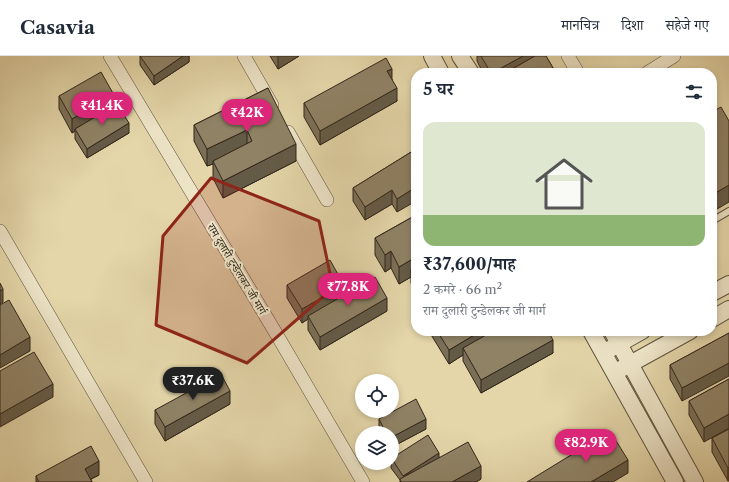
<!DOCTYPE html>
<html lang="hi">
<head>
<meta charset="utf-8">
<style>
	body { margin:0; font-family:"Libre Caslon Text","Noto Serif Devanagari",serif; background:#f6f6f7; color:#1f2937; height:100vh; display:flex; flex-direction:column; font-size:15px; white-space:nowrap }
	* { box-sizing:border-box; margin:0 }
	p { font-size:13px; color:#747a83 }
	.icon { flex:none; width:22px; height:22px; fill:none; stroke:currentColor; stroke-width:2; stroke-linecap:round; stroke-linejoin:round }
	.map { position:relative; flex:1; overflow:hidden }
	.panel { position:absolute; left:411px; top:12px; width:306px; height:268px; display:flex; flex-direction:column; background:#fff; border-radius:16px; box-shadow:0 2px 6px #0003 }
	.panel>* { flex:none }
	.buttons { position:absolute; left:355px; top:318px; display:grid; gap:8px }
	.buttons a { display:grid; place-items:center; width:44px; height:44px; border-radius:50%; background:#fff; box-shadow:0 2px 6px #0003; font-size:20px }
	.price { position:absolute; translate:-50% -34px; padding:0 9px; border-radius:14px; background:#db2777; color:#fff; font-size:13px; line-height:26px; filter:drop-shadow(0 1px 2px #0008) }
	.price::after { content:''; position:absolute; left:50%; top:24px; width:12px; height:9px; margin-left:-6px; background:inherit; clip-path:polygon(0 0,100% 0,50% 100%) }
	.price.on { background:#222; color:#fff }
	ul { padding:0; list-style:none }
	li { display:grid; align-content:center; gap:8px; height:212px; padding:0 12px }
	li span { display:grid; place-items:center; height:124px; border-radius:12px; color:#555 }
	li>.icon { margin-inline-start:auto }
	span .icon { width:72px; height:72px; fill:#fffc; stroke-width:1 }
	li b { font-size:17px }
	h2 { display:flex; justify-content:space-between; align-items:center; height:48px; padding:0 12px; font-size:17px }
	header { display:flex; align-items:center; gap:24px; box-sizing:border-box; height:56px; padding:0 20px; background:#fff; border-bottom:1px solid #e0e1e3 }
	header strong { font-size:19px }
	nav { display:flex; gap:22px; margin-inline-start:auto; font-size:14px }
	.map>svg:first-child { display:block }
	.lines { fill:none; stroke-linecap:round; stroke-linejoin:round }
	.service-casing { stroke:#5e523e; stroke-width:8 }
	.minor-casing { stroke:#5e523e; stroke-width:14 }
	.tertiary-casing { stroke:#5e523e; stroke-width:18 }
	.service { stroke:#ede4c7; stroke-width:6 }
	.minor { stroke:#ede4c7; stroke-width:13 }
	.tertiary { stroke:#ede4c7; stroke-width:16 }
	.wall { fill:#7b7057; stroke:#32261b }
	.shaded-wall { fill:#645b47; stroke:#32261b }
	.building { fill:#8f8265; stroke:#32261b }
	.marked { fill:#8f2418; fill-opacity:0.2; stroke:#8f2418; stroke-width:3; stroke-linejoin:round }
	.labels { text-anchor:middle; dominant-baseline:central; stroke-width:4; stroke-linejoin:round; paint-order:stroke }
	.street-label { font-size:11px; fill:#32261b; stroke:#ede4c7 }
</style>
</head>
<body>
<header>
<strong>Casavia</strong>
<nav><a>मानचित्र</a><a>दिशा</a><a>सहेजे गए</a></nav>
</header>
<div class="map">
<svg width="729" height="426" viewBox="0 0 729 426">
	<rect width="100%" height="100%" fill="#e4d6a9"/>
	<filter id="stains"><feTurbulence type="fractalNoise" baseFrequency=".005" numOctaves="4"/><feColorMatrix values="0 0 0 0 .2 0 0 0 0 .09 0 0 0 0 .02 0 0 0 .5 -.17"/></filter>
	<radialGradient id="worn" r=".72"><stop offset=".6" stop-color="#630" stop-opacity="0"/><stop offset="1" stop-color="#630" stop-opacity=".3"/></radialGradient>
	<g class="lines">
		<defs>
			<path id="service" d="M712 165 729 155"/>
			<g id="minor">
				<path d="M110 0 277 279 363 426"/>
				<path d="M244 0 272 49"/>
				<path d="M568 0 578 17"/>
				<path d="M647 17 674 0"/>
				<path d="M288 76 327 144"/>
				<path d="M0 175 146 426"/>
			</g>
			<g id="tertiary">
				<path d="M432 0 441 17"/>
				<path d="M460 0 471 17"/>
				<path d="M712 237 729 228"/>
				<path d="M712 263 729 253"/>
				<path d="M591 275 675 426"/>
				<path d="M612 275 695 426"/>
				<path d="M610 293 642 275"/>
				<path d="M621 313 690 275"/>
			</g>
		</defs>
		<use href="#service" class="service-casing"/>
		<use href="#minor" class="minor-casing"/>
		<use href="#tertiary" class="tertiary-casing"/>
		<use href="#service" class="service"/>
		<use href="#minor" class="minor"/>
		<use href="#tertiary" class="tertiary"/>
	</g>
	<g class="wall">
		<path d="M140 0H189V6L154 29 140 9Z"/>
		<path d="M270 0H299L278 13Z"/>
		<path d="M477 0H546L556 17H483L477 5Z"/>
		<path d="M392 23 397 45 320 89 304 61V47Z"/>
		<path d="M268 32 296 105 223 142 213 122V108L207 110 194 85V69Z"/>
		<path d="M59 40 114 50 129 77 87 102 75 83V75L72 77 59 53Z"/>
		<path d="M416 93 397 156 392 148 365 164 353 145V132Z"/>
		<path d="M416 159V236L411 227V221L399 228 391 212 385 216 375 199V182Z"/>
		<path d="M287 229 344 239 387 255 320 294 308 274V263L302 267 287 242Z"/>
		<path d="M430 275H548L553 297 481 337 463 305V299L449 308 430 277Z"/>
		<path d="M729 277 682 345 670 323V309Z"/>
		<path d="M729 323 704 386 689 359V345Z"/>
		<path d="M230 348 165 385 155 368V354Z"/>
		<path d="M379 363 426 373 392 391V377H381L379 373Z"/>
		<path d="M729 373 728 425 712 396V382Z"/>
		<path d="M439 401 481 423 476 426H400V424L391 412 392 402Z"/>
		<path d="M99 419 91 423 92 426H36V420Z"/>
	</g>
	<g class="shaded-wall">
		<path d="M183 0H189V6L154 29V20Z"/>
		<path d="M278 0H299L278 13Z"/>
		<path d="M523 0H535L507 16V17H492Z"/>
		<path d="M392 13V26L387 15Z"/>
		<path d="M397 32V45L320 89V75Z"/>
		<path d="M114 39V53L75 73V75L72 77V63Z"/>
		<path d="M129 67V77L87 102V93Z"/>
		<path d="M247 74V91L213 105V108L207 110V93Z"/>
		<path d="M296 88V105L223 142V125Z"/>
		<path d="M729 129V146L712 156V139Z"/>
		<path d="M416 131V145L397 156V143Z"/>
		<path d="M392 134V148L365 164V151Z"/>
		<path d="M391 195V212L385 216V199Z"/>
		<path d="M416 201V218L411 213V221L399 228V211Z"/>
		<path d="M344 229V242L308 260V263L302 267V253Z"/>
		<path d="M3 233V246L0 248V235Z"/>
		<path d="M387 242V255L320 294V281Z"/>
		<path d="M481 275H503L463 292V299L449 308V294Z"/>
		<path d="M30 281V295L0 312V299Z"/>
		<path d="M553 284V297L481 337V324Z"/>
		<path d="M729 307V320L682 345V332Z"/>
		<path d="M53 328V341L0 371V358Z"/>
		<path d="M230 335V348L165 385V371Z"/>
		<path d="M729 358V372L704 386V372Z"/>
		<path d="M426 363V373L392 391V381Z"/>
		<path d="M439 397V406L403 420Z"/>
		<path d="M628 404V417L613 426H591Z"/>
		<path d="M99 405V419L85 426V413Z"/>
		<path d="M481 410V423L476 426H452Z"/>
		<path d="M729 411V425H728V412Z"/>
	</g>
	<g class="building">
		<path d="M140 0H183L154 20Z"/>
		<path d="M481 0H523L492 17H491Z"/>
		<path d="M535 0H546L556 17H507V16Z"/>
		<path d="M386 2 392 13 387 15 397 32 320 75 304 47Z"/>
		<path d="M101 16 114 39 72 63 59 40Z"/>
		<path d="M268 32 296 88 223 125 213 105 252 85 247 74 207 93 194 69Z"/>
		<path d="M117 48 129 67 87 93 75 73Z"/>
		<path d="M721 51 729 65V129L712 139V56Z"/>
		<path d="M416 93V131L397 143 392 134 365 151 353 132Z"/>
		<path d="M416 159V201L399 211 391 195 385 199 375 182Z"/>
		<path d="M330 204 344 229 302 253 287 229Z"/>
		<path d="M416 210V222L411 213Z"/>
		<path d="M375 221 387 242 320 281 308 260Z"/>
		<path d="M0 227 3 233 0 235Z"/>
		<path d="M9 244 30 281 0 299V249Z"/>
		<path d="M437 275H481L449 294Z"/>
		<path d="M493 275H548L553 284 481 324 463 292Z"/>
		<path d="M729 277V307L682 332 670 309Z"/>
		<path d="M34 296 53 328 0 358V315Z"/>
		<path d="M221 318 230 335 165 371 155 354Z"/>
		<path d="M729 323V358L704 372 689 345Z"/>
		<path d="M416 343 426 363 392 381V377H386L379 363Z"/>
		<path d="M729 373V411L728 412 712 382Z"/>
		<path d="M610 375 628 404 591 426H527Z"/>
		<path d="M428 379 439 397 403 420 392 403V402Z"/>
		<path d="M468 386 481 410 452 426H401L400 423Z"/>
		<path d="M91 390 99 405 85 413 92 426H39L36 420Z"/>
	</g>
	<path class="marked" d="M211 122 319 165 333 232 247 307 156 269 163 180Z"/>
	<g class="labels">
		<g class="street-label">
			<text transform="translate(237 213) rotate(59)">राम दुलारी टुन्डेलकर जी मार्ग</text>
		</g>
	</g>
	<rect width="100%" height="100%" filter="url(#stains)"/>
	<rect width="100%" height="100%" fill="url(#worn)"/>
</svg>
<div class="buttons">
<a><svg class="icon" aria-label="locate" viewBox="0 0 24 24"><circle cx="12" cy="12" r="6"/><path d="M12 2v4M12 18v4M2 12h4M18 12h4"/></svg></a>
<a><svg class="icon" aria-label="layers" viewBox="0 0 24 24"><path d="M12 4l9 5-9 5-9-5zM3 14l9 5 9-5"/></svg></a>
</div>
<b class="price" style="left:102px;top:70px">₹41.4K</b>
<b class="price" style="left:247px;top:77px">₹42K</b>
<b class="price" style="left:348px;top:251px">₹77.8K</b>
<b class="price on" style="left:193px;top:345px">₹37.6K</b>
<b class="price" style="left:586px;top:407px">₹82.9K</b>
<section class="panel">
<h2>5 घर<svg class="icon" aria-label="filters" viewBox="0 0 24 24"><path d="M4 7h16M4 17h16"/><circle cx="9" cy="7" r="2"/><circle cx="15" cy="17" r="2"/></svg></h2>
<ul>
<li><span style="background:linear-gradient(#dfe7d0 75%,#8fb573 0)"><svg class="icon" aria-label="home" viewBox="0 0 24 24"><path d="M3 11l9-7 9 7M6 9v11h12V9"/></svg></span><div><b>₹37,600/माह</b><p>2 कमरे · 66 m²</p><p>राम दुलारी टुन्डेलकर जी मार्ग</p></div></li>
</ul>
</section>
</div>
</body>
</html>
